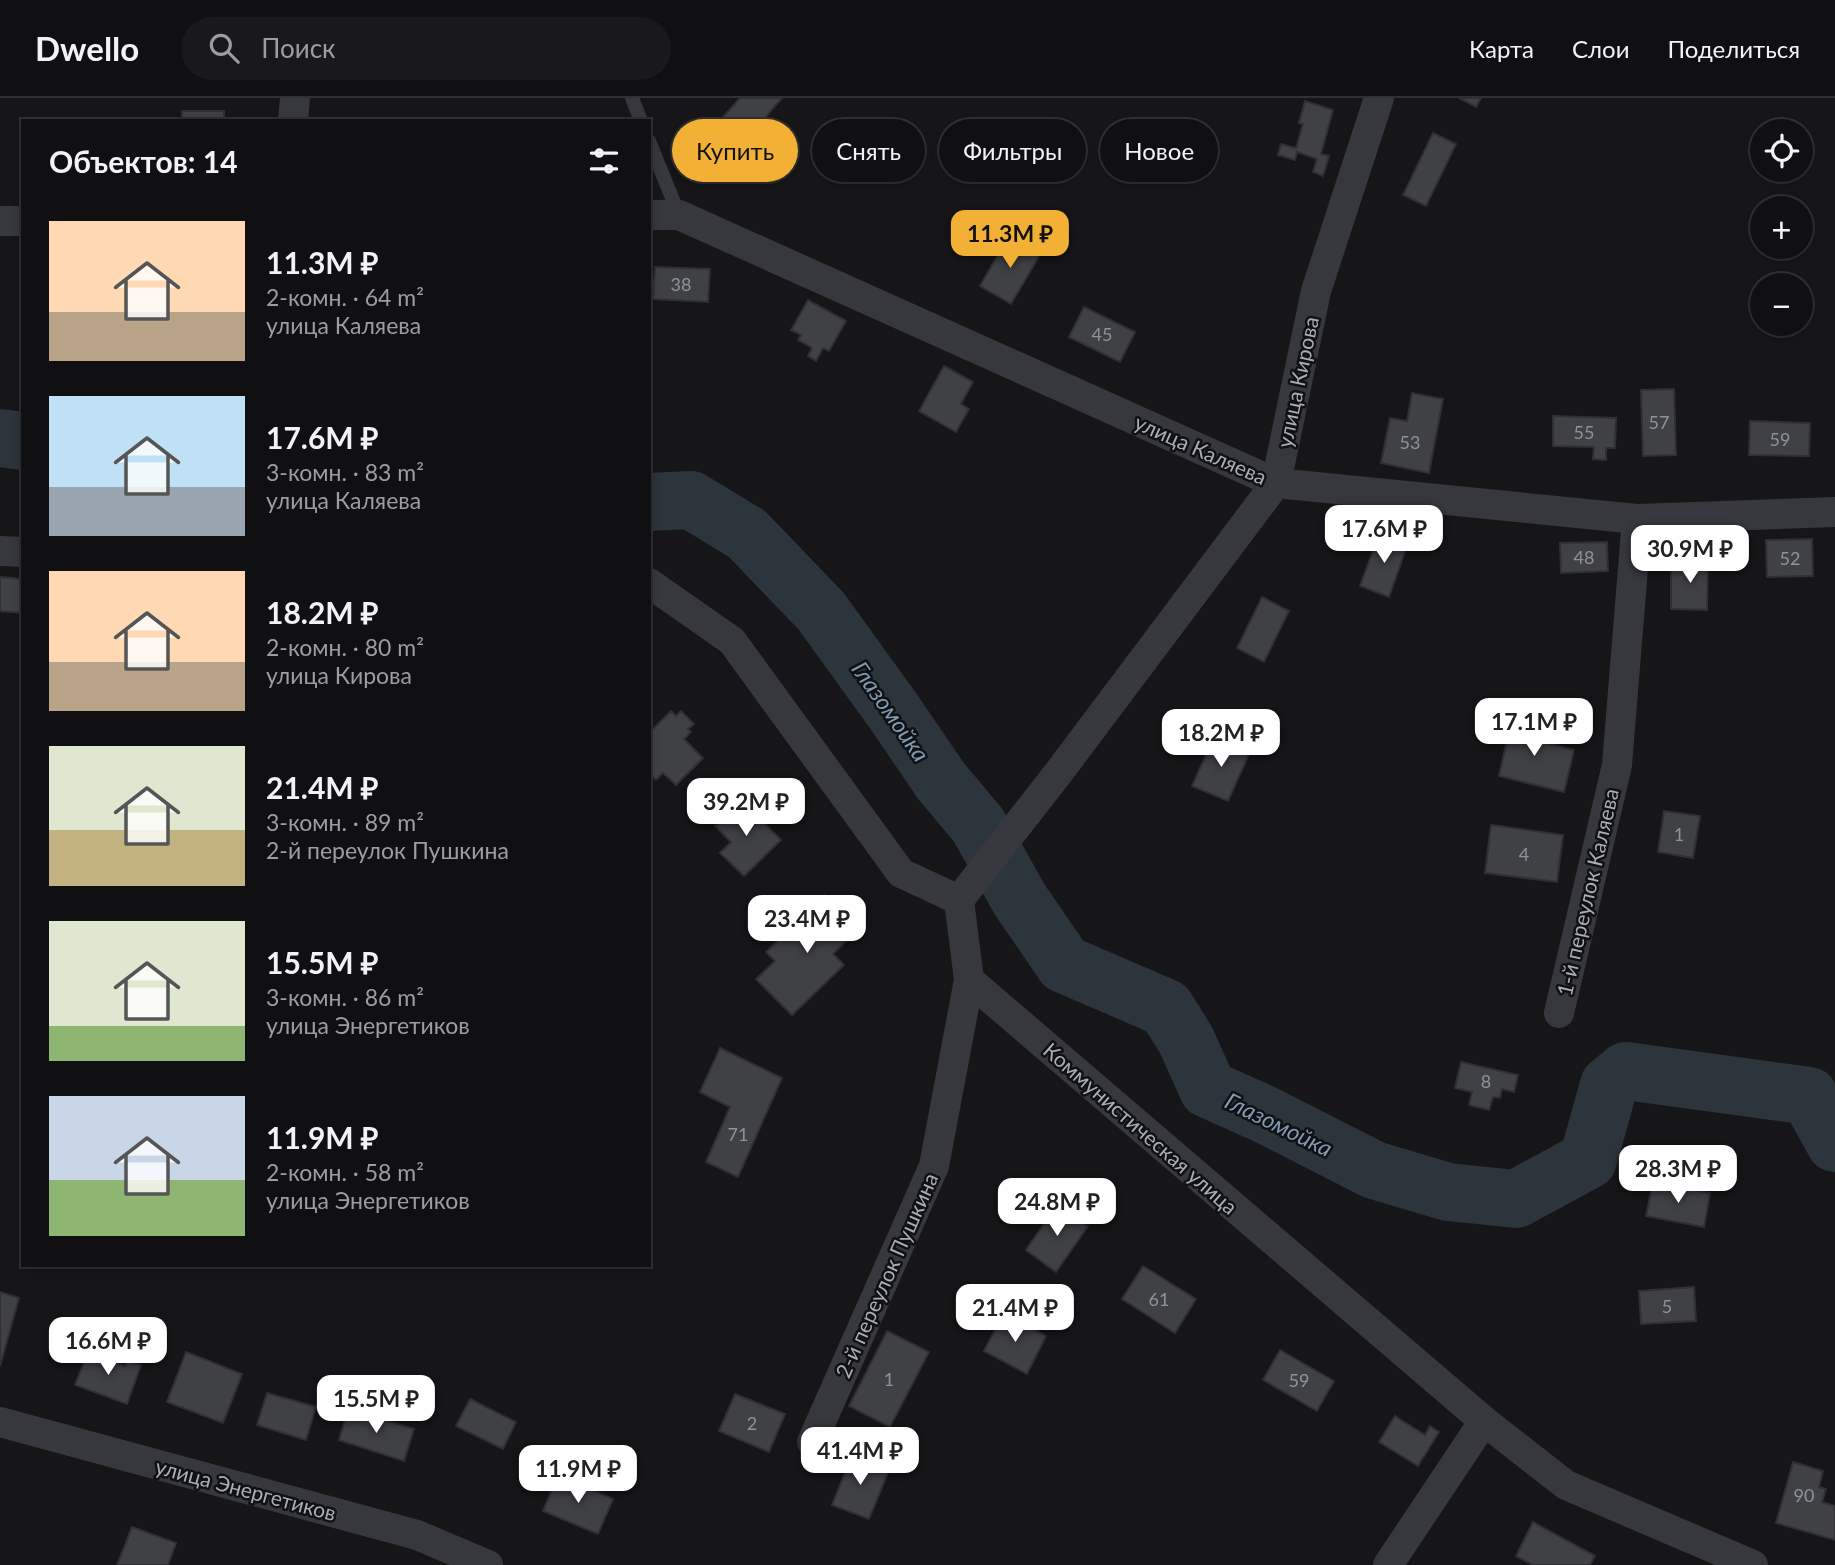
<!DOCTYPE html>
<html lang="ru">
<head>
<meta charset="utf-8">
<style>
	body { margin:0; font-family:Lato,sans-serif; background:#19191b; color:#f1f3f6; height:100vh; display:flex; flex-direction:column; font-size:26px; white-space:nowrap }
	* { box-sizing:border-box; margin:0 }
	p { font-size:23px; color:#9c9d9f }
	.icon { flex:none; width:38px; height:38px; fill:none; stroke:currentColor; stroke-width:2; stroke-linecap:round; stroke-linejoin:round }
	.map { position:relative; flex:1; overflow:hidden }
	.panel { position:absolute; left:21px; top:21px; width:630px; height:1148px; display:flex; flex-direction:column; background:#101012; border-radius:0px; box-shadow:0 4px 10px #0003,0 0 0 2px #303032 }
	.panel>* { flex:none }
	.top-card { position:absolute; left:672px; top:21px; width:665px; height:63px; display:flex; gap:14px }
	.controls { position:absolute; left:1750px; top:21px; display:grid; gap:14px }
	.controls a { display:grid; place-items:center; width:63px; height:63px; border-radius:50%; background:#101012; box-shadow:0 4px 10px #0003,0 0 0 2px #303032; font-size:35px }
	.price { position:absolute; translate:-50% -60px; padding:0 16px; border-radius:14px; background:#fff; color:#222; font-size:23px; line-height:46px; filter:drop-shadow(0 2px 4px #0008) }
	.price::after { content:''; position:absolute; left:50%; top:42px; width:21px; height:16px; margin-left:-10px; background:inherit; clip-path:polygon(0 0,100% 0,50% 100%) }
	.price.on { background:#f2b134; color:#111 }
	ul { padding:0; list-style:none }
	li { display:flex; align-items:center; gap:21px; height:175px; padding:0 28px }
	li span { display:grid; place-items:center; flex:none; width:196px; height:140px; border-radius:0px; color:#555 }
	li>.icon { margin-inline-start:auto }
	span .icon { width:84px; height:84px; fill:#fffc; stroke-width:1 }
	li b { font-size:30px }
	h2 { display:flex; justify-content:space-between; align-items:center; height:84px; padding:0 28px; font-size:30px }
	.chip { padding:0 24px; border-radius:32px; background:#101012; box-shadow:0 4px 10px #0003,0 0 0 2px #303032; font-size:24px; line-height:63px }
	.chip.on { background:#f2b134; color:#111 }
	header { display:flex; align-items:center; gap:42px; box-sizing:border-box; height:98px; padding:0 35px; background:#101012; border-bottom:2px solid #303032 }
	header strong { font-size:33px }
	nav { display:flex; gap:38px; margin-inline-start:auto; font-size:24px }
	.search { width:490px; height:63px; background:#19191b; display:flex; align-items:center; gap:18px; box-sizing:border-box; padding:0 24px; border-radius:38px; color:#9c9d9f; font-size:26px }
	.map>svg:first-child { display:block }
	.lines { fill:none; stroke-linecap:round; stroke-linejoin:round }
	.river { stroke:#2c353c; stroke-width:58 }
	.building { fill:#404145; stroke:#303034; stroke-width:2 }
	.service { stroke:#37383d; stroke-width:14 }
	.minor { stroke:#37383d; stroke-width:30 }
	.labels { text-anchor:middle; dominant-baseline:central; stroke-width:5; stroke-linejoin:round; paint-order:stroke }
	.number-label { font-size:18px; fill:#8e929b }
	.street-label { font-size:21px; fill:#a8adb8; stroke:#111113 }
	.water-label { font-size:23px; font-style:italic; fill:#7f9bb3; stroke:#111113 }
</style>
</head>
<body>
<header>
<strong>Dwello</strong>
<div class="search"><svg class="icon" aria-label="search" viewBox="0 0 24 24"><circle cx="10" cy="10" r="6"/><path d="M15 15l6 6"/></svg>Поиск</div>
<nav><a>Карта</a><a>Слои</a><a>Поделиться</a></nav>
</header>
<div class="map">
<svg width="1835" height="1467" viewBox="0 0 1835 1467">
	<rect width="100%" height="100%" fill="#161618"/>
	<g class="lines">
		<g class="river">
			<path d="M0 340 23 343"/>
			<path d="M649 404 691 402 747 436 821 513 894 614 941 683 978 727 1020 802 1064 866 1166 910 1186 942 1208 991 1264 1016 1374 1072 1448 1094 1516 1101 1588 1062 1609 987 1626 973 1809 998 1835 1045"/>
		</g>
	</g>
	<g class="building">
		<path d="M740 0H782L753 34 776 55 753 82 704 40Z"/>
		<path d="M1459 0H1481L1476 9Z"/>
		<path d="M1305 3 1333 12 1321 56 1329 58 1323 78 1313 74 1317 61 1297 54 1295 62 1278 57 1281 46 1296 50 1303 26 1299 25Z"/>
		<rect x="182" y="13" width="42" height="10"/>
		<path d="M1433 35 1456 46 1426 108 1403 97Z"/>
		<path d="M1009 138 1041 155 1011 206 980 188Z"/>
		<path d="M655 169 710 171 708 204 653 201Z"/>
		<path d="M808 202 846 223 829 253 823 250 816 263 808 258 812 250 798 242 801 237 791 232Z"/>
		<path d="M1084 209 1135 234 1120 264 1069 239Z"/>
		<path d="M944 268 973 284 961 306 969 311 956 334 919 313Z"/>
		<path d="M1674 291 1676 357 1643 358 1641 292Z"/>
		<path d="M1412 295 1443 301 1429 375 1381 365 1390 320 1407 323Z"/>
		<path d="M1553 318 1616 320 1615 350H1606V362L1593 361 1594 349 1553 348Z"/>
		<path d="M1750 323 1810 325 1809 358 1749 357Z"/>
		<path d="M1380 434 1408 445 1389 499 1360 488Z"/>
		<path d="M1812 441 1813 478 1767 479 1766 442Z"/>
		<path d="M1607 444 1608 473 1561 475 1560 445Z"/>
		<path d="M1697 458H1708L1707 512 1671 511V466L1697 467Z"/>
		<path d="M0 479 23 481V515L0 513Z"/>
		<path d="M1262 499 1289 513 1264 564 1237 550Z"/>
		<path d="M671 613 676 618 681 613 694 626 688 631 691 634 684 641 703 660 676 687 663 675 656 682 649 675V635Z"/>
		<path d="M1506 621 1535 628 1531 641 1574 652 1564 694 1499 678 1507 642 1501 641Z"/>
		<path d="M1214 639 1250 654 1228 703 1192 688Z"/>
		<path d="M742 703 781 742 744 778 720 755 731 744 715 728Z"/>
		<path d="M1664 713 1700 718 1693 760 1658 754Z"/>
		<path d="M1491 727 1563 737 1557 784 1485 775Z"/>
		<path d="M825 797 858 831 833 856 844 867 792 917 756 881 775 863 766 854Z"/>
		<path d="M720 950 782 980 738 1079 706 1064 730 1009 700 994Z"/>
		<path d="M1461 964 1518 977 1514 994 1502 991 1500 1000 1493 999 1489 1012 1469 1007 1472 994 1455 990Z"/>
		<path d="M1653 1084 1710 1095 1704 1129 1646 1118Z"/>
		<path d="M1057 1107 1088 1128 1056 1174 1026 1152Z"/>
		<path d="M1143 1168 1196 1201 1175 1235 1122 1201Z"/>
		<path d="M1694 1189 1696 1223 1641 1226 1639 1193Z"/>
		<path d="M0 1194 19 1200 0 1268Z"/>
		<path d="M1003 1216 1046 1238 1027 1276 984 1253Z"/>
		<path d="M887 1233 929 1254 890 1329 849 1308Z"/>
		<path d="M1280 1252 1334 1283 1317 1313 1263 1282Z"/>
		<path d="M88 1254 125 1268 127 1262 141 1267 127 1306 75 1287Z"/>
		<path d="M186 1254 242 1276 223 1325 167 1304Z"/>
		<path d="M267 1295 316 1309 306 1342 257 1327Z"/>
		<path d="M735 1296 785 1316 769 1354 719 1333Z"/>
		<path d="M470 1301 516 1324 503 1351 456 1328Z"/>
		<path d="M348 1311 414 1331 404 1363 339 1342Z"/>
		<path d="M1395 1318 1425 1337 1430 1328 1439 1334 1418 1368 1379 1344Z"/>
		<path d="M852 1357 889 1372 869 1421 832 1407Z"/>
		<path d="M1793 1364 1823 1373 1819 1389 1826 1391 1822 1404 1835 1408V1442L1776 1425Z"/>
		<path d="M558 1377 613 1401 598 1436 543 1413Z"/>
		<path d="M1533 1424 1595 1458 1590 1467H1533L1516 1458Z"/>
		<path d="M132 1429 176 1445 168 1467H117Z"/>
	</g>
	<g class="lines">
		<g class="service">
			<path d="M632 0 641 23"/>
			<path d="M649 43 679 117"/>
		</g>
		<g class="minor">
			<path d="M293 23 295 0"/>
			<path d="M649 117H679L1276 385 1637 421 1835 414"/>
			<path d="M0 123H23"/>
			<path d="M0 453 23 454"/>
			<path d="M649 485 732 543 901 775 959 802 969 882 1484 1323 1566 1387 1753 1467"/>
			<path d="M959 802 1059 674 1276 385 1316 193 1379 0"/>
			<path d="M1559 915 1617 667 1637 421"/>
			<path d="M0 1324 417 1437 488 1467"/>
			<path d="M812 1344 934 1068 969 882"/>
			<path d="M1388 1467 1484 1323"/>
		</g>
	</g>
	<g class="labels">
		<g class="number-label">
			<text x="681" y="186">38</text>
			<text x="1102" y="236">45</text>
			<text x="1659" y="324">57</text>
			<text x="1584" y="334">55</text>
			<text x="1780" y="341">59</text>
			<text x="1410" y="344">53</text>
			<text x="1584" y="459">48</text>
			<text x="1790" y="460">52</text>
			<text x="1679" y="736">1</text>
			<text x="1524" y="756">4</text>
			<text x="1486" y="983">8</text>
			<text x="738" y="1036">71</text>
			<text x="1159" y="1201">61</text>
			<text x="1667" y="1208">5</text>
			<text x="889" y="1281">1</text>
			<text x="1299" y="1282">59</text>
			<text x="752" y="1325">2</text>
			<text x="1804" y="1397">90</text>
		</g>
		<g class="street-label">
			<text transform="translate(1297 284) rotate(-78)">улица Кирова</text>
			<text transform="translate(1201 351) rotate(24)">улица Каляева</text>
			<text transform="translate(1587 794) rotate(-77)">1-й переулок Каляева</text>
			<text transform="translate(1141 1030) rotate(41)">Коммунистическая улица</text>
			<text transform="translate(886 1177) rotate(-66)">2-й переулок Пушкина</text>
			<text transform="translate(246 1391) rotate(15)">улица Энергетиков</text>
		</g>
		<g class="water-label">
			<text transform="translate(891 613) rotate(55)">Глазомойка</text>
			<text transform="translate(1279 1026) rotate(26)">Глазомойка</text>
		</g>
	</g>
</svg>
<div class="controls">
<a><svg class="icon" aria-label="locate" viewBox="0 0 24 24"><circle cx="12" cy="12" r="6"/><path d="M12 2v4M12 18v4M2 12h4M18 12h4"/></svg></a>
<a>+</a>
<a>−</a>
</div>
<b class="price on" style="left:1010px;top:172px">11.3M ₽</b>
<b class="price" style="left:1384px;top:467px">17.6M ₽</b>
<b class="price" style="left:1690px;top:487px">30.9M ₽</b>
<b class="price" style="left:1534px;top:660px">17.1M ₽</b>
<b class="price" style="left:1221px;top:671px">18.2M ₽</b>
<b class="price" style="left:746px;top:740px">39.2M ₽</b>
<b class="price" style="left:807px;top:857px">23.4M ₽</b>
<b class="price" style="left:1678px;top:1107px">28.3M ₽</b>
<b class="price" style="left:1057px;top:1140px">24.8M ₽</b>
<b class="price" style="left:1015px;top:1246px">21.4M ₽</b>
<b class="price" style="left:108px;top:1279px">16.6M ₽</b>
<b class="price" style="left:376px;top:1337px">15.5M ₽</b>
<b class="price" style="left:860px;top:1389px">41.4M ₽</b>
<b class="price" style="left:578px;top:1407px">11.9M ₽</b>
<div class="top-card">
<a class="chip on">Купить</a>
<a class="chip">Снять</a>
<a class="chip">Фильтры</a>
<a class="chip">Новое</a>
</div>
<section class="panel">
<h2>Объектов: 14<svg class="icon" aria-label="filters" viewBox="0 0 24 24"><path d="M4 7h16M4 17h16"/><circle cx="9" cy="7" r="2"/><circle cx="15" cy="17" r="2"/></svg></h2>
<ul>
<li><span style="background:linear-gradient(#ffd9b3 65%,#b9a48a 0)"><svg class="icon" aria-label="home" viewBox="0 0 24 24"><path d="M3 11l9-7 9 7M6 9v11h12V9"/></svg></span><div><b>11.3M ₽</b><p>2-комн. · 64 m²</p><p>улица Каляева</p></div></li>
<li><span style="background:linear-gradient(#bfe0f5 65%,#9aa5b1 0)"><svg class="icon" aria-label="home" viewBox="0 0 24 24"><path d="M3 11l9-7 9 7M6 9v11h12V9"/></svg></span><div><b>17.6M ₽</b><p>3-комн. · 83 m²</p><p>улица Каляева</p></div></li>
<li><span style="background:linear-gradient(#ffd9b3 65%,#b9a48a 0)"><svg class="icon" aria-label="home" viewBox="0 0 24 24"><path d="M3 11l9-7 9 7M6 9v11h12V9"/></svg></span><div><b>18.2M ₽</b><p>2-комн. · 80 m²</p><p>улица Кирова</p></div></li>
<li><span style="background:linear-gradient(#dfe7d0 60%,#c2b280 0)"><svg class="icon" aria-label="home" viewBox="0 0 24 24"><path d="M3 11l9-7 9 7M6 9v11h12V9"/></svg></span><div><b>21.4M ₽</b><p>3-комн. · 89 m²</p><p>2-й переулок Пушкина</p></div></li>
<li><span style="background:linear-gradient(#dfe7d0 75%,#8fb573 0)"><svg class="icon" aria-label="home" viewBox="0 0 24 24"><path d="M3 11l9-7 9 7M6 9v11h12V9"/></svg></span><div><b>15.5M ₽</b><p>3-комн. · 86 m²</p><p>улица Энергетиков</p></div></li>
<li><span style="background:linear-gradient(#c9d6e8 60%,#8fb573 0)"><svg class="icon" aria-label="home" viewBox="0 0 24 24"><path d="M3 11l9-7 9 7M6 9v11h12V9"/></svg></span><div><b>11.9M ₽</b><p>2-комн. · 58 m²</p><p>улица Энергетиков</p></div></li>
</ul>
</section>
</div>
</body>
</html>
